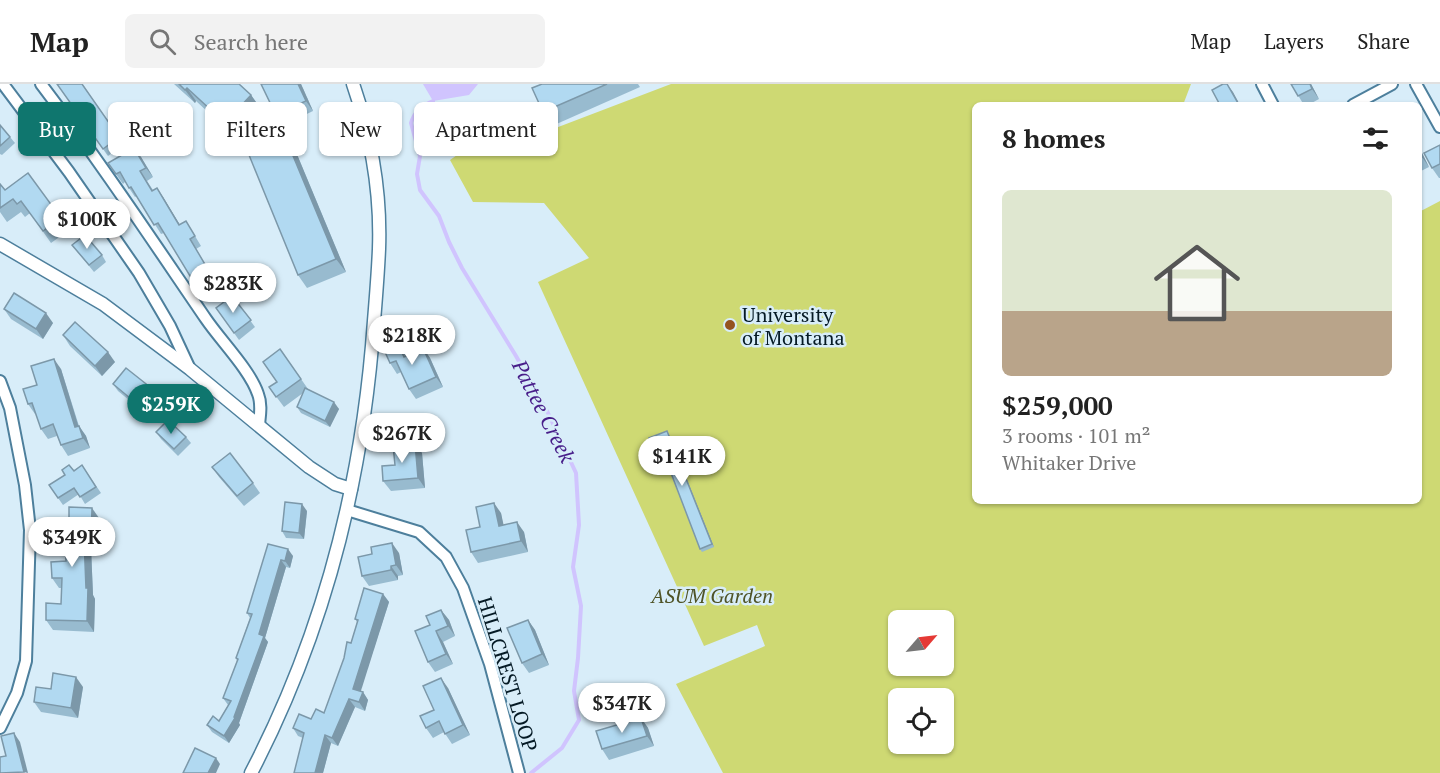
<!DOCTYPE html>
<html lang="en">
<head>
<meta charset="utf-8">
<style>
	body { margin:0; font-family:"PT Serif",serif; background:#f2f2f2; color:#222; height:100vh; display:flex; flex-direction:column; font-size:22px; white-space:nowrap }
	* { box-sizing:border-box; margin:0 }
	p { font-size:20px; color:#767676 }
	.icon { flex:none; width:33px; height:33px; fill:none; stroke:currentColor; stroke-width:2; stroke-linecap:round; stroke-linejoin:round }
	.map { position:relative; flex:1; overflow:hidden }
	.panel { position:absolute; left:972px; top:18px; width:450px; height:402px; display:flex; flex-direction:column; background:#fff; border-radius:9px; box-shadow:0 2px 4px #0004 }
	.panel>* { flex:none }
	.top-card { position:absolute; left:18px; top:18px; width:570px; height:54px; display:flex; gap:12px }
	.needle { width:39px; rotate:62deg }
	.tools { position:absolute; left:888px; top:526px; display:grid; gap:12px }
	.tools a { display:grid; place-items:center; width:66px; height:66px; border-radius:9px; background:#fff; box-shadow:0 2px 4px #0004; font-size:30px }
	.price { position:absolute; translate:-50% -51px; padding:0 14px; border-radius:21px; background:#fff; color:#222; font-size:20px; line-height:39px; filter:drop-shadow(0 2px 3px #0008) }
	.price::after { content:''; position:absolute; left:50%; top:36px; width:18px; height:14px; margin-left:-9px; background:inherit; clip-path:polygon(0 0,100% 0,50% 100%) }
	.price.on { background:#0f766e; color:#fff }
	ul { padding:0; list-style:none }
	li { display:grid; align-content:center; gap:12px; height:318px; padding:0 30px }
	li+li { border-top:2px solid #e0e0e0 }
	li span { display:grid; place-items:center; height:186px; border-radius:9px; color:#555 }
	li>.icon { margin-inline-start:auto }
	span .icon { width:108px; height:108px; fill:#fffc; stroke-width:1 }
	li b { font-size:26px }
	h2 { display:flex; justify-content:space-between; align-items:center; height:72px; padding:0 30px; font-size:26px }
	.pill { padding:0 21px; border-radius:9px; background:#fff; box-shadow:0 2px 4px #0004; font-size:21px; line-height:54px }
	.pill.on { background:#0f766e; color:#fff }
	header { display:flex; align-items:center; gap:36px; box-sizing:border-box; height:84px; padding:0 30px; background:#fff; border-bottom:2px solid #e0e0e0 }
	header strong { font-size:28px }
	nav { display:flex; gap:33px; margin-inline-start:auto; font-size:21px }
	.search { width:420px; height:54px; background:#f2f2f2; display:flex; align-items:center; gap:15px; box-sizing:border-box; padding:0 21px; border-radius:9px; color:#767676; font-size:22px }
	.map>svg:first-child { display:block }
	.green { fill:#ced973; fill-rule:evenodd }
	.water { fill:#d0c4fe }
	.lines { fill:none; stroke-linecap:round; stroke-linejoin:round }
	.stream { stroke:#d0c4fe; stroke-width:4 }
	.minor-casing { stroke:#4d7f9c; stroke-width:14 }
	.tertiary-casing { stroke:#4d7f9c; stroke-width:15 }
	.minor { stroke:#fff; stroke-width:10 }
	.tertiary { stroke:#fff; stroke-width:12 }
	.wall { fill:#98bbcf }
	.shaded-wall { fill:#7c98a9 }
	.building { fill:#b1d9f1; stroke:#7c98a9; stroke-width:1.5 }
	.poi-dot { fill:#945320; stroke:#d8edf9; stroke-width:2 }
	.labels { text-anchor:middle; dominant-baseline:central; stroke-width:5; stroke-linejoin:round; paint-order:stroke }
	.poi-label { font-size:20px; fill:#051a25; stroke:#d8edf9; text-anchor:start }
	.park-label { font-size:20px; font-style:italic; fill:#4e5326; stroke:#d8edf9 }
	.street-label { font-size:20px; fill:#051a25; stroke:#d8edf9 }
	.water-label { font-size:21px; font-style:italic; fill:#481e8a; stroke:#d8edf9 }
</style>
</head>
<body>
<header>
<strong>Map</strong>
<div class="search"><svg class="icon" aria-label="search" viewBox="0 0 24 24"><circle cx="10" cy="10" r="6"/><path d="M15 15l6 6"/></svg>Search here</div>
<nav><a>Map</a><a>Layers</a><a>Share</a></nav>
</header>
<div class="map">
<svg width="1440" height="689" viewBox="0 0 1440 689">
	<rect width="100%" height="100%" fill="#d8edf9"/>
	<path class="green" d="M671 0H1191L1183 21H975V417H1419V128L1440 117V689H723L676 600 765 562 757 541 704 562 538 198 589 174 544 119 473 118 450 76 497 43 506 46 553 45ZM898 537H944V582H898ZM898 615H944V660H898Z"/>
	<path class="water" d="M423 0H478L469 11 433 17Z"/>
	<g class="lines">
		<path class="stream" d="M433 17C423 21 414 28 411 39L420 72 417 90 420 106 439 132 449 158 462 184 516 272 548 329 576 389 579 441 573 483 581 522 578 574 574 607 579 636 562 664 531 689"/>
		<defs>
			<g id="minor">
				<path d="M3 0 69 88 139 189 170 242 190 285"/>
				<path d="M41 0C99 76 152 156 206 235 221 257 250 286 258 310 262 320 260 331 259 341"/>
				<path d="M1262 0 1273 21"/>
				<path d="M1416 0 1440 43"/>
				<path d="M1353 21 1392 0"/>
				<path d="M0 297 10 324 25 401 30 446 26 577 17 609 0 644"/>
				<path d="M347 426 419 448 446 473 463 504 490 580 519 689"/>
			</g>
			<g id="tertiary">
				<path d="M0 160 103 220 190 285 309 383 335 400 351 405"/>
				<path d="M251 689C324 549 363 394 374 237 376 213 378 189 379 165 381 110 371 52 353 0"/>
			</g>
		</defs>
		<use href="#minor" class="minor-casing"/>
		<use href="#tertiary" class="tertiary-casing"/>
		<use href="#minor" class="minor"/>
		<use href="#tertiary" class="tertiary"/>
	</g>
	<g class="wall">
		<path d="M57 0H82L124 60 108 72Z"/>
		<path d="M174 0H239L251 11 261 25 235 53 196 17 195 19Z"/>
		<path d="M301 0 313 27 286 40H282L275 29Z"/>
		<path d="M542 0H638L640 3 552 42 543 28Z"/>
		<path d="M1291 0H1311L1319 15 1308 21H1304Z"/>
		<path d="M0 41 15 59 2 71 0 70Z"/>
		<path d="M286 55 296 68 346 188 307 204 298 191Z"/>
		<path d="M1440 61V94H1439L1432 84Z"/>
		<path d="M1419 63 1429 83 1419 88Z"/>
		<path d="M141 73 153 93 147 97 153 106 163 113 180 141 186 137 201 162 196 165 212 191 196 201 164 149 161 150 137 112 135 113 125 98 123 100 108 79Z"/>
		<path d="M28 89 69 146 51 159 30 129 25 133 21 128 7 138 0 128V100L5 106Z"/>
		<path d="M72 161 102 171 106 178 94 188Z"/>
		<path d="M232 212 255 243 239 256 216 224Z"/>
		<path d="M4 225 53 239 43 255 11 235Z"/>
		<path d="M63 251 115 278 102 292 70 262Z"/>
		<path d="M399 262 406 272 423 264 430 274 443 303 416 315 409 305 401 288 397 290 390 279Z"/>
		<path d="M61 285 79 342 86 352 90 364 68 372 61 361 57 352 48 355 41 345 36 330H35L28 320 37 301Z"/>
		<path d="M301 295 308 305 339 325 330 343 301 329 297 323 303 309 284 323 269 303Z"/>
		<path d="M113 300 154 310 141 326 118 307Z"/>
		<path d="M667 347 669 351 714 463 702 468 700 465 664 372 658 374 656 370Z"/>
		<path d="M156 348 186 353 191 359 178 372 161 355Z"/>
		<path d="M422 369 425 404 391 407 383 397 395 381Z"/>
		<path d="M82 381 101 409 85 420 79 410 63 421 49 401Z"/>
		<path d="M212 383 253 399 260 409 244 422 219 393Z"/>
		<path d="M307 427 304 455 286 454 282 447Z"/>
		<path d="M501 429 503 441 524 448 528 468 478 479 471 468 480 443Z"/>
		<path d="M99 434 98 464H91L93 511 95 515 94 548 53 546 46 536 61 520V504H59L52 494 66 477 65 464 61 463 54 453 69 439Z"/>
		<path d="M268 460 293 472 290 484 286 483 265 554 268 558 239 639 240 641 229 659 212 648 207 641 219 637 228 621 223 614 237 577 236 574 250 534 247 529Z"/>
		<path d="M399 469 403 491 398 492V496L369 502 362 492Z"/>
		<path d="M383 510 389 518 360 607 363 608 368 616 365 627 355 623 338 662 331 659 323 689H294L303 654 298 652 293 644 324 629 351 559 357 538 355 535Z"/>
		<path d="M441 526 449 536 455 552 443 558 453 580 435 588 428 578 430 541Z"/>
		<path d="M528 536 535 546 549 581 529 589 522 579Z"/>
		<path d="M83 603 78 634 41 628 34 618 51 605Z"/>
		<path d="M448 604 470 651 452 660 444 648 433 654 426 644 434 626Z"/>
		<path d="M641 634 648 644 654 662 609 676 602 665Z"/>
	</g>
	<g class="shaded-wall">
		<path d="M298 0H301L313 27 306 17Z"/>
		<path d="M1227 0 1233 8 1240 21H1239Z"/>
		<path d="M1310 0H1311L1319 15 1312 5Z"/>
		<path d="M187 4 196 17 195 19 185 6Z"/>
		<path d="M251 11 261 25 235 53 225 39Z"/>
		<path d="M286 55 296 68 346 188 336 175Z"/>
		<path d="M1419 63 1429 83 1422 73 1419 67Z"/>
		<path d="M134 64 141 73 153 93 146 84Z"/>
		<path d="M157 104 163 113 186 151 179 141Z"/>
		<path d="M46 229 53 239 43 255 36 245Z"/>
		<path d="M423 264 430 274 443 303 436 293Z"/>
		<path d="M108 268 115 278 102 292 95 282Z"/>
		<path d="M54 275 61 285 82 354 75 343Z"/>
		<path d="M150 303 154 310 141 326 136 319Z"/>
		<path d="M334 318 339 325 330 343 325 337Z"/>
		<path d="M79 342 86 352 90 364 83 354Z"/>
		<path d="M667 347 669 351 714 463 712 460Z"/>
		<path d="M415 359 422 369 425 404 418 394Z"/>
		<path d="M494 419 501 429 506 452 499 442Z"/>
		<path d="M302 420 307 427 304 455 299 449Z"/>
		<path d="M92 424 99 434 98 464 91 454Z"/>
		<path d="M517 438 524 448 528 468 521 457Z"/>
		<path d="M84 454 91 464 93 511 95 515 94 548 87 537Z"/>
		<path d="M392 459 399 469 403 491 396 481Z"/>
		<path d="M288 465 293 472 290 484 285 477Z"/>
		<path d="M281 476 286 483 265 554 268 558 239 639 240 641 229 659 224 652 234 633Z"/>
		<path d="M391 482 398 492V496L391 486Z"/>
		<path d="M383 510 389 518 359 613 353 605Z"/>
		<path d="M441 526 449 536 455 552 448 542Z"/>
		<path d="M528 536 535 546 549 581 542 570Z"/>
		<path d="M436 547 443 558 453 580 446 570Z"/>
		<path d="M76 593 83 603 78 634 71 624Z"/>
		<path d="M441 594 448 604 470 651 463 641Z"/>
		<path d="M363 608 368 616 365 627 359 618Z"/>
		<path d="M349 615 355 623 338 662 332 654Z"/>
		<path d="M641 634 648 644 654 662 647 652Z"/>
		<path d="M14 649 20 658 28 689 24 688Z"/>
		<path d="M325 651 331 659 323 689H315Z"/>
		<path d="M216 674 220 680 216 689H208Z"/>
	</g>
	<g class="building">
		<path d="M57 0H82L119 53 103 65Z"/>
		<path d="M179 0H239L251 11 225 39 187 4 185 6Z"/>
		<path d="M261 0H298L306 17 279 29H275Z"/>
		<path d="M542 0H607L543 28 532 4Z"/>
		<path d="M1223 0H1227L1239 21H1220L1212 6Z"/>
		<path d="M1291 0H1310L1312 5 1298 12Z"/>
		<path d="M0 41 10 53 0 62Z"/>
		<path d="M286 55 336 175 298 191 249 71Z"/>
		<path d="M1440 61V80L1432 84 1424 69Z"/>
		<path d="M134 64 146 84 140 87 152 107 157 104 179 141 186 137 195 152 190 155 206 182 190 192 158 139 154 141 131 103 129 104 120 88 116 90 108 79Z"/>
		<path d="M1419 67 1422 73 1419 74Z"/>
		<path d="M28 89 61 134 43 147 21 117 17 120 13 115 0 124V100L5 106Z"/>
		<path d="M85 151 102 171 89 181 72 161Z"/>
		<path d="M14 209 46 229 36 245 4 225Z"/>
		<path d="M232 212 251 236 234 249 216 224Z"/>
		<path d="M75 238 108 268 95 282 63 251Z"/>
		<path d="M399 262 404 273 423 264 436 293 409 305 396 277 390 279 385 268Z"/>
		<path d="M280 265 301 295 276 313 269 303 277 298 263 278Z"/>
		<path d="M54 275 75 343 79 342 83 354 61 361 53 340 41 345 32 319 28 320 23 305 37 301 31 282Z"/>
		<path d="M126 284 150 303 136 319 113 300Z"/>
		<path d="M305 304 334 318 325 337 297 323Z"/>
		<path d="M168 336 186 353 174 365 156 348Z"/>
		<path d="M667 347 712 460 700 465 663 368 656 370 649 354Z"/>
		<path d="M415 359 418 394 383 397 382 382 395 381 393 361Z"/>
		<path d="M230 369 253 399 237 412 212 383Z"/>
		<path d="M69 381 74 387 82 381 96 403 80 413 74 404 58 414 49 401 65 391 62 386Z"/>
		<path d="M285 418 302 420 299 449 282 447Z"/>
		<path d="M494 419 499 442 517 438 521 457 471 468 466 446 480 443 476 423Z"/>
		<path d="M69 423 92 424 91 454H84L86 504H88L87 537 46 536V519L61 520 62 494H52L51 478 66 477 65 454 54 453V439H69Z"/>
		<path d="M392 459 396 481 391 482V486L362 492 358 473 372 470 371 463Z"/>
		<path d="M268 460 288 465 285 477 281 476 259 550 264 552 234 633 235 634 224 652 207 641 213 632 219 637 231 617 223 614 238 575 236 574 252 530 247 529Z"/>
		<path d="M364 504 383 510 353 605 363 608 359 618 349 615 332 654 325 651 315 689H294L304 649 293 644 299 630 311 635 316 625 324 629 344 574 347 558 351 559 358 536 355 535Z"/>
		<path d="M441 526 448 542 436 547 446 570 428 578 415 547 430 541 426 532Z"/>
		<path d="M528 536 542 570 522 579 507 544Z"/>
		<path d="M53 589 76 593 71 624 34 618 36 603 51 605Z"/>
		<path d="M441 594 463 641 445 650 439 637 426 644 420 632 434 626 423 602Z"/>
		<path d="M641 634 647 652 602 665 596 647Z"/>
		<path d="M14 649 24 688 0 689V673L6 672 1 652Z"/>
		<path d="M195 664 216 674 208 689H183Z"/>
	</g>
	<circle class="poi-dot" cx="730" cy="241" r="6"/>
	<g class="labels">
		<g class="poi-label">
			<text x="742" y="230">University<tspan x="742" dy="23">of Montana</tspan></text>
		</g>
		<g class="park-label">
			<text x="712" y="511">ASUM Garden</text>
		</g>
		<g class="street-label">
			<text transform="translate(508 590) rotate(73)">HILLCREST LOOP</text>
		</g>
		<g class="water-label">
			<text transform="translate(544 327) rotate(63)">Pattee Creek</text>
		</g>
	</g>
</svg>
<div class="tools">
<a><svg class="needle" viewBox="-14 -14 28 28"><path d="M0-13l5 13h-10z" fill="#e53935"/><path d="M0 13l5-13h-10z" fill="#767676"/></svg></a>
<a><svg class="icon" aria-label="locate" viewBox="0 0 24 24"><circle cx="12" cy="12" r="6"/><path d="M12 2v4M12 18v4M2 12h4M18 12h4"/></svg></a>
</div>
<b class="price" style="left:87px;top:166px">$100K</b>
<b class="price" style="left:233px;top:230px">$283K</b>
<b class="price" style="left:412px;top:282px">$218K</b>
<b class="price on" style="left:171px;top:351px">$259K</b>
<b class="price" style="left:402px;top:380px">$267K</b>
<b class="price" style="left:682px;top:403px">$141K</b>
<b class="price" style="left:72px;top:484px">$349K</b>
<b class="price" style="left:622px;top:650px">$347K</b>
<div class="top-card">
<a class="pill on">Buy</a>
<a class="pill">Rent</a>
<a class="pill">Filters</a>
<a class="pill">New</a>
<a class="pill">Apartment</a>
</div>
<section class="panel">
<h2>8 homes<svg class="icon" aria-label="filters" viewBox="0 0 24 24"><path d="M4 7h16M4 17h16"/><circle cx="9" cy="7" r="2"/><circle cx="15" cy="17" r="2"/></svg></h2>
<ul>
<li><span style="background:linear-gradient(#dfe7d0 65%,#b9a48a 0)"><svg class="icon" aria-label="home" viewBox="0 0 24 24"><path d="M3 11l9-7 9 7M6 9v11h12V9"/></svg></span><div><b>$259,000</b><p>3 rooms · 101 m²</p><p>Whitaker Drive</p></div></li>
</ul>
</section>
</div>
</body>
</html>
